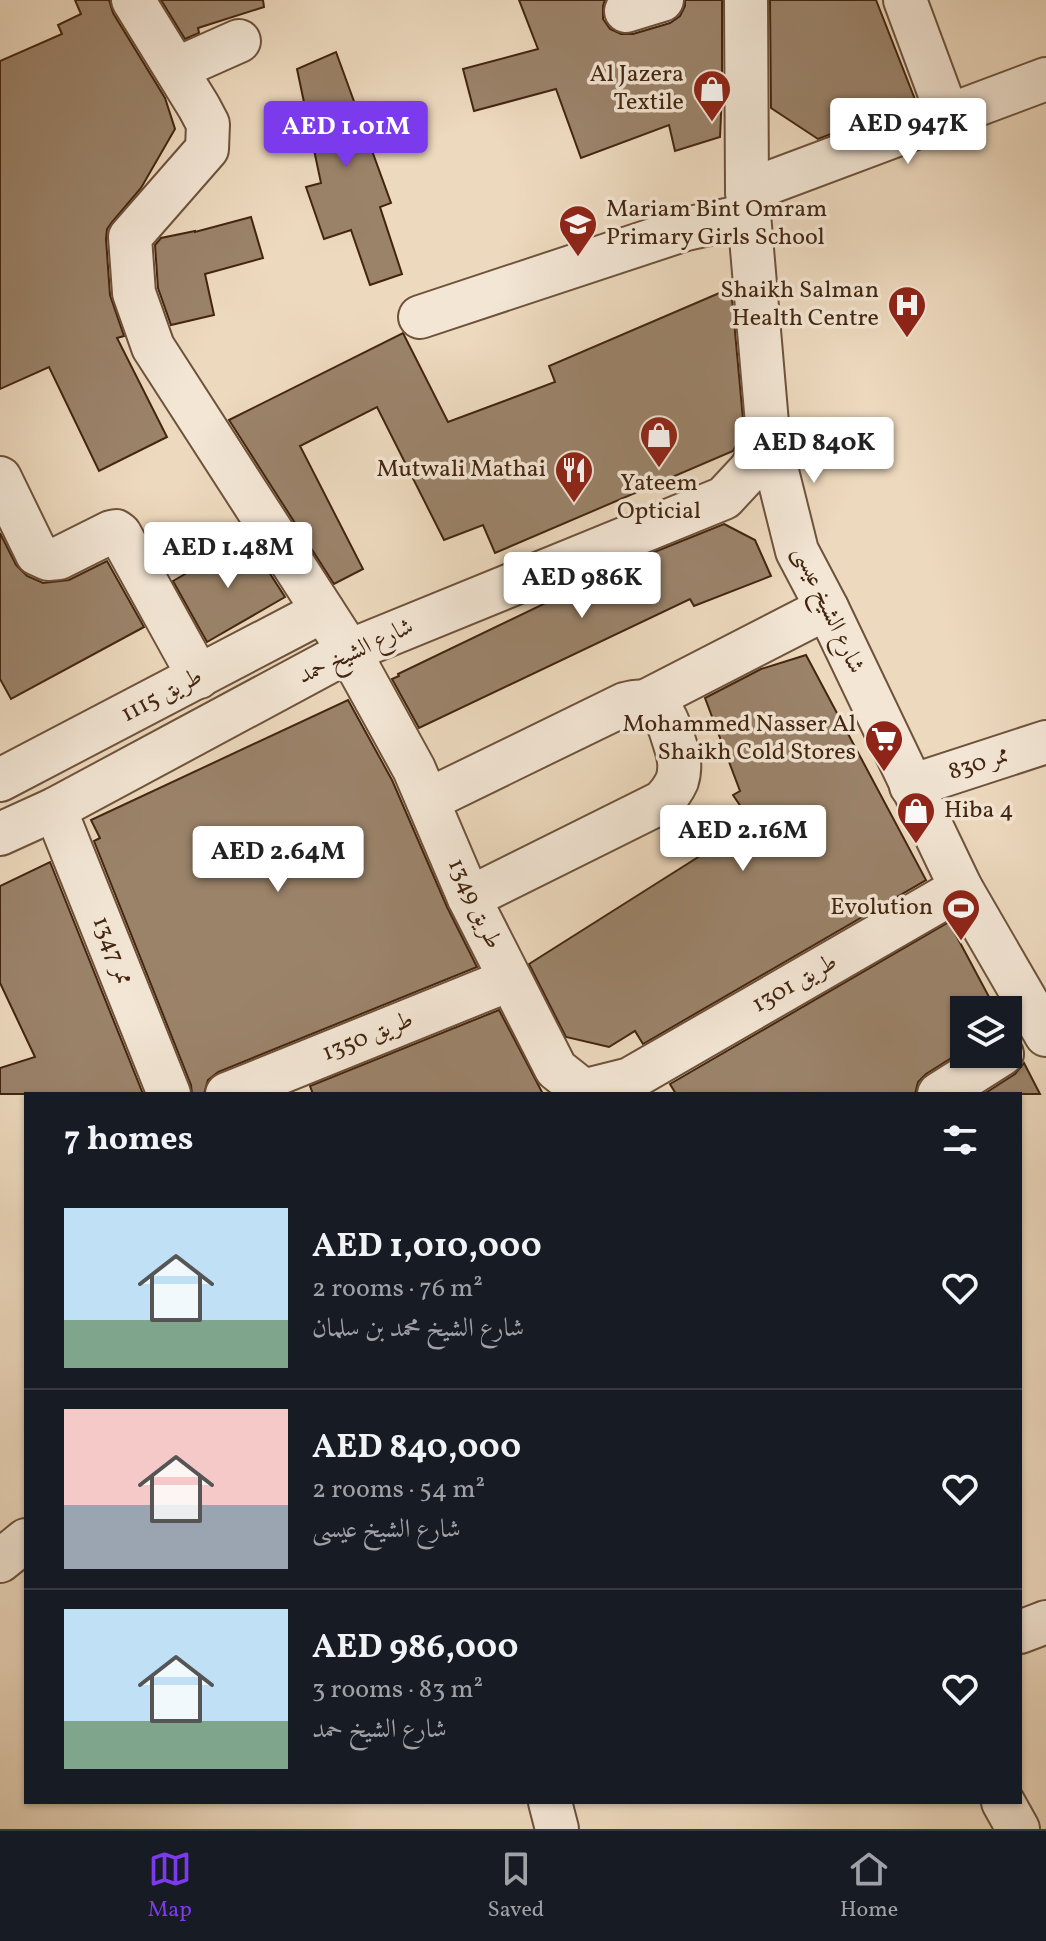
<!DOCTYPE html>
<html lang="en">
<head>
<meta charset="utf-8">
<style>
	body { margin:0; font-family:Vollkorn,Amiri,serif; background:#242831; color:#f1f3f6; height:100vh; display:flex; flex-direction:column; font-size:30px; white-space:nowrap }
	* { box-sizing:border-box; margin:0 }
	p { font-size:26px; color:#9ea1a6 }
	.icon { flex:none; width:44px; height:44px; fill:none; stroke:currentColor; stroke-width:2; stroke-linecap:round; stroke-linejoin:round }
	.map { position:relative; flex:1; overflow:hidden }
	.sheet { position:absolute; left:24px; top:1092px; width:998px; height:712px; display:flex; flex-direction:column; background:#171b24; border-radius:0px; box-shadow:0 2px 6px #0004 }
	.sheet>* { flex:none }
	.controls { position:absolute; left:950px; top:996px; display:grid; gap:16px }
	.controls a { display:grid; place-items:center; width:72px; height:72px; border-radius:0px; background:#171b24; box-shadow:0 2px 6px #0004; font-size:40px }
	.price { position:absolute; translate:-50% -68px; padding:0 18px; border-radius:8px; background:#fff; color:#222; font-size:26px; line-height:52px; filter:drop-shadow(0 2px 4px #0008) }
	.price::after { content:''; position:absolute; left:50%; top:48px; width:24px; height:18px; margin-left:-12px; background:inherit; clip-path:polygon(0 0,100% 0,50% 100%) }
	.price.active { background:#7c3aed; color:#fff }
	ul { padding:0; list-style:none }
	li { display:flex; align-items:center; gap:24px; height:200px; padding:0 40px }
	li+li { border-top:2px solid #363941 }
	li span { display:grid; place-items:center; flex:none; width:224px; height:160px; border-radius:0px; color:#555 }
	li>.icon { margin-inline-start:auto }
	span .icon { width:96px; height:96px; fill:#fffc; stroke-width:1 }
	li b { font-size:34px }
	h2 { display:flex; justify-content:space-between; align-items:center; height:96px; padding:0 40px; font-size:34px }
	.tabs { display:flex; justify-content:space-around; align-items:center; height:112px; border-top:2px solid #363941; background:#171b24; font-size:22px; color:#9ea1a6 }
	.tabs a { display:grid; justify-items:center; gap:4px }
	.tabs .active { color:#7c3aed }
	.map>svg:first-child { display:block }
	.building { fill:#9b836a; stroke:#43250f; stroke-width:2 }
	.lines { fill:none; stroke-linecap:round; stroke-linejoin:round }
	.minor-casing { stroke:#6e523b; stroke-width:46 }
	.minor { stroke:#f3e6d5; stroke-width:42 }
	.labels { text-anchor:middle; dominant-baseline:central; stroke-width:7; stroke-linejoin:round; paint-order:stroke }
	.poi-label { font-size:24px; fill:#43250f; stroke:#f3e6d5; text-anchor:end }
	.street-label { font-size:24px; fill:#43250f; stroke:#f3e6d5 }
</style>
</head>
<body>
<div class="map">
<svg width="1046" height="1829" viewBox="0 0 1046 1829">
	<rect width="100%" height="100%" fill="#edd9be"/>
	<filter id="stains"><feTurbulence type="fractalNoise" baseFrequency=".0025" numOctaves="4"/><feColorMatrix values="0 0 0 0 .2 0 0 0 0 .09 0 0 0 0 .02 0 0 0 .5 -.17"/></filter>
	<radialGradient id="worn" r=".72"><stop offset=".6" stop-color="#630" stop-opacity="0"/><stop offset="1" stop-color="#630" stop-opacity=".3"/></radialGradient>
	<g class="building">
		<path d="M75 0H109L113 13 165 98 175 129 141 188 112 222 107 229 106 239 110 295 124 336 117 338 167 437 99 471 49 367 0 389V61L62 34 58 25 81 14Z"/>
		<path d="M161 0H263L264 7 198 28 199 33 185 39Z"/>
		<path d="M519 0H605L603 6V19L610 29 621 34H633L670 23 680 16 685 6V0H722V94L720 137 675 151 669 125 581 158 556 89 474 111 463 69 538 49Z"/>
		<path d="M770 0H876L916 102 818 139 771 108Z"/>
		<path d="M336 52 391 203 380 207 402 274 370 285 351 230 324 239 306 187 321 183 297 69Z"/>
		<path d="M251 217 263 258 205 274 214 315 171 325 158 288 155 245 161 238 195 231V232Z"/>
		<path d="M731 288 744 430 733 451 495 553 483 525 444 540 377 407 300 446 363 569 334 584 229 420 403 333 448 422 555 382 549 366Z"/>
		<path d="M724 524 755 540 771 576 694 606 690 599 419 728 392 679 399 676 398 674 637 559Z"/>
		<path d="M0 533 16 565 27 576 43 583 69 580 107 561 144 627 11 699 0 679Z"/>
		<path d="M247 538 285 597 207 642 173 581Z"/>
		<path d="M806 655 926 880 643 1044 635 1031 609 1047 566 1037 529 964 752 823 733 795 740 791 705 698 761 669Z"/>
		<path d="M348 700 392 780 447 907 477 967 218 1072 208 1080 204 1094H192L191 1085 94 841 100 838 91 820Z"/>
		<path d="M50 862 143 1094H0V1068L35 1057 0 983V886Z"/>
		<path d="M949 922 996 1010H964V1050L926 1074 918 1082 915 1094H676L670 1084Z"/>
		<path d="M499 1010 543 1094H313L310 1086Z"/>
		<path d="M1024 1063 1040 1094H984L1015 1074Z"/>
	</g>
	<g class="lines">
		<defs>
			<g id="minor">
				<path d="M133 0 199 107 208 124 207 149 130 237 134 293 153 347 349 651 414 769 469 898 556 1069 580 1088 590 1089 630 1079 961 888"/>
				<path d="M746 0 747 191 768 435 797 551 827 608 961 888 1046 1035"/>
				<path d="M905 0 948 116"/>
				<path d="M626 11 662 0"/>
				<path d="M176 69 239 41"/>
				<path d="M747 191 1046 79"/>
				<path d="M420 317 686 229 749 215"/>
				<path d="M0 478 37 554 48 559 59 558 111 532 116 531 120 534 199 677"/>
				<path d="M646 701 827 608"/>
				<path d="M0 780 323 611"/>
				<path d="M911 786 1046 742"/>
				<path d="M428 800 625 704C657 695 665 711 673 738 678 753 682 766 677 781 673 790 668 796 662 802L469 898"/>
				<path d="M55 809 169 1094"/>
				<path d="M0 834 55 809 349 651 724 498 751 469 768 435"/>
				<path d="M227 1094 509 980"/>
				<path d="M939 1094 1002 1054"/>
				<path d="M0 1561 26 1540"/>
				<path d="M1020 1632 1046 1622"/>
				<path d="M550 1802 557 1829"/>
				<path d="M1003 1802 1018 1829"/>
			</g>
		</defs>
		<use href="#minor" class="minor-casing"/>
		<use href="#minor" class="minor"/>
	</g>
	<defs>
		<symbol id="shop-pin" viewBox="-11 -11 22 30"><path d="M0 17L-7.5 6A9.5 9.5 0 1 1 7.5 6Z" fill="#8f2418" stroke="#f3e6d5"/><path d="M-5-2.5h2.3a2.7 3.5 0 0 1 5.4 0H5L5.5 6h-11ZM-1.5-2.5h3a1.5 2.3 0 0 0-3 0Z" fill="#fff"/></symbol>
		<symbol id="school-pin" viewBox="-11 -11 22 30"><path d="M0 17L-7.5 6A9.5 9.5 0 1 1 7.5 6Z" fill="#8f2418" stroke="#f3e6d5"/><path d="M0-5L7-2L0 1L-7-2ZM-4 1L0 2.5L4 1V4Q0 6-4 4Z" fill="#fff"/></symbol>
		<symbol id="hospital-pin" viewBox="-11 -11 22 30"><path d="M0 17L-7.5 6A9.5 9.5 0 1 1 7.5 6Z" fill="#8f2418" stroke="#f3e6d5"/><path d="M-5-5h3v3.5h4V-5h3V5h-3V1.5h-4V5h-3Z" fill="#fff"/></symbol>
		<symbol id="restaurant-pin" viewBox="-11 -11 22 30"><path d="M0 17L-7.5 6A9.5 9.5 0 1 1 7.5 6Z" fill="#8f2418" stroke="#f3e6d5"/><path d="M-5-6h1v4h1v-4h1v4h1v-4h1v5L-1.5 .5V6h-2V.5L-5-1ZM5-6V6H3V1.5H1.5Q1.5-4 5-6Z" fill="#fff"/></symbol>
		<symbol id="supermarket-pin" viewBox="-11 -11 22 30"><path d="M0 17L-7.5 6A9.5 9.5 0 1 1 7.5 6Z" fill="#8f2418" stroke="#f3e6d5"/><path d="M-6-5.5h2.5l.6 2H6L4.5 2H-2.5L-4.4-4H-6ZM-1.5 3.2a1.3 1.3 0 1 0 .1 0ZM3 3.2a1.3 1.3 0 1 0 .1 0Z" fill="#fff"/></symbol>
		<symbol id="stadium-pin" viewBox="-11 -11 22 30"><path d="M0 17L-7.5 6A9.5 9.5 0 1 1 7.5 6Z" fill="#8f2418" stroke="#f3e6d5"/><path d="M0-5a6.5 5 0 1 0 0 10a6.5 5 0 1 0 0-10ZM-3.5-1.8h7v3.6h-7Z" fill="#fff"/></symbol>
	</defs>
	<g fill-rule="evenodd">
		<use href="#shop-pin" x="690" y="67" width="44" height="60"/>
		<use href="#school-pin" x="556" y="202" width="44" height="60"/>
		<use href="#hospital-pin" x="885" y="283" width="44" height="60"/>
		<use href="#shop-pin" x="637" y="413" width="44" height="60"/>
		<use href="#restaurant-pin" x="552" y="448" width="44" height="60"/>
		<use href="#supermarket-pin" x="862" y="717" width="44" height="60"/>
		<use href="#shop-pin" x="894" y="789" width="44" height="60"/>
		<use href="#stadium-pin" x="939" y="886" width="44" height="60"/>
	</g>
	<g class="labels">
		<g class="poi-label">
			<text x="684" y="75">Al Jazera<tspan x="684" dy="28">Textile</tspan></text>
			<text x="606" y="210" text-anchor="start">Mariam Bint Omram<tspan x="606" dy="28">Primary Girls School</tspan></text>
			<text x="879" y="291">Shaikh Salman<tspan x="879" dy="28">Health Centre</tspan></text>
			<text x="546" y="470">Mutwali Mathai</text>
			<text x="659" y="484" text-anchor="middle">Yateem<tspan x="659" dy="28">Opticial</tspan></text>
			<text x="856" y="725">Mohammed Nasser Al<tspan x="856" dy="28">Shaikh Cold Stores</tspan></text>
			<text x="944" y="811" text-anchor="start">Hiba 4</text>
			<text x="933" y="908">Evolution</text>
		</g>
		<g class="street-label">
			<text transform="translate(828 610) rotate(65)">شارع الشيخ عيسى</text>
			<text transform="translate(356 652) rotate(-25)">شارع الشيخ حمد</text>
			<text transform="translate(162 696) rotate(-28)">طريق 1115</text>
			<text transform="translate(979 764) rotate(-18)">ممر 830</text>
			<text transform="translate(474 904) rotate(65)">طريق 1349</text>
			<text transform="translate(112 951) rotate(68)">ممر 1347</text>
			<text transform="translate(795 984) rotate(-30)">طريق 1301</text>
			<text transform="translate(368 1037) rotate(-22)">طريق 1350</text>
		</g>
	</g>
	<rect width="100%" height="100%" filter="url(#stains)"/>
	<rect width="100%" height="100%" fill="url(#worn)"/>
</svg>
<div class="controls">
<a><svg class="icon" aria-label="layers" viewBox="0 0 24 24"><path d="M12 4l9 5-9 5-9-5zM3 14l9 5 9-5"/></svg></a>
</div>
<b class="price" style="left:908px;top:166px">AED 947K</b>
<b class="price active" style="left:346px;top:169px">AED 1.01M</b>
<b class="price" style="left:814px;top:485px">AED 840K</b>
<b class="price" style="left:228px;top:590px">AED 1.48M</b>
<b class="price" style="left:582px;top:620px">AED 986K</b>
<b class="price" style="left:743px;top:873px">AED 2.16M</b>
<b class="price" style="left:278px;top:894px">AED 2.64M</b>
<section class="sheet">
<h2>7 homes<svg class="icon" aria-label="filters" viewBox="0 0 24 24"><path d="M4 7h16M4 17h16"/><circle cx="9" cy="7" r="2"/><circle cx="15" cy="17" r="2"/></svg></h2>
<ul>
<li><span style="background:linear-gradient(#bfe0f5 70%,#7fa58c 0)"><svg class="icon" aria-label="home" viewBox="0 0 24 24"><path d="M3 11l9-7 9 7M6 9v11h12V9"/></svg></span><div><b>AED 1,010,000</b><p>2 rooms · 76 m²</p><p>شارع الشيخ محمد بن سلمان</p></div><svg class="icon" aria-label="heart" viewBox="0 0 24 24"><path d="M12 20l-8-8c-3-5 5-10 8-4 3-6 11-1 8 4z"/></svg></li>
<li><span style="background:linear-gradient(#f6c9c9 60%,#9aa5b1 0)"><svg class="icon" aria-label="home" viewBox="0 0 24 24"><path d="M3 11l9-7 9 7M6 9v11h12V9"/></svg></span><div><b>AED 840,000</b><p>2 rooms · 54 m²</p><p>شارع الشيخ عيسى</p></div><svg class="icon" aria-label="heart" viewBox="0 0 24 24"><path d="M12 20l-8-8c-3-5 5-10 8-4 3-6 11-1 8 4z"/></svg></li>
<li><span style="background:linear-gradient(#bfe0f5 70%,#7fa58c 0)"><svg class="icon" aria-label="home" viewBox="0 0 24 24"><path d="M3 11l9-7 9 7M6 9v11h12V9"/></svg></span><div><b>AED 986,000</b><p>3 rooms · 83 m²</p><p>شارع الشيخ حمد</p></div><svg class="icon" aria-label="heart" viewBox="0 0 24 24"><path d="M12 20l-8-8c-3-5 5-10 8-4 3-6 11-1 8 4z"/></svg></li>
</ul>
</section>
</div>
<nav class="tabs">
<a class="active"><svg class="icon" aria-label="map" viewBox="0 0 24 24"><path d="M3 6l6-2 6 2 6-2v14l-6 2-6-2-6 2zM9 4v14M15 6v14"/></svg>Map</a>
<a><svg class="icon" aria-label="saved" viewBox="0 0 24 24"><path d="M7 4h10v16l-5-4-5 4z"/></svg>Saved</a>
<a><svg class="icon" aria-label="home" viewBox="0 0 24 24"><path d="M3 11l9-7 9 7M6 9v11h12V9"/></svg>Home</a>
</nav>
</body>
</html>
